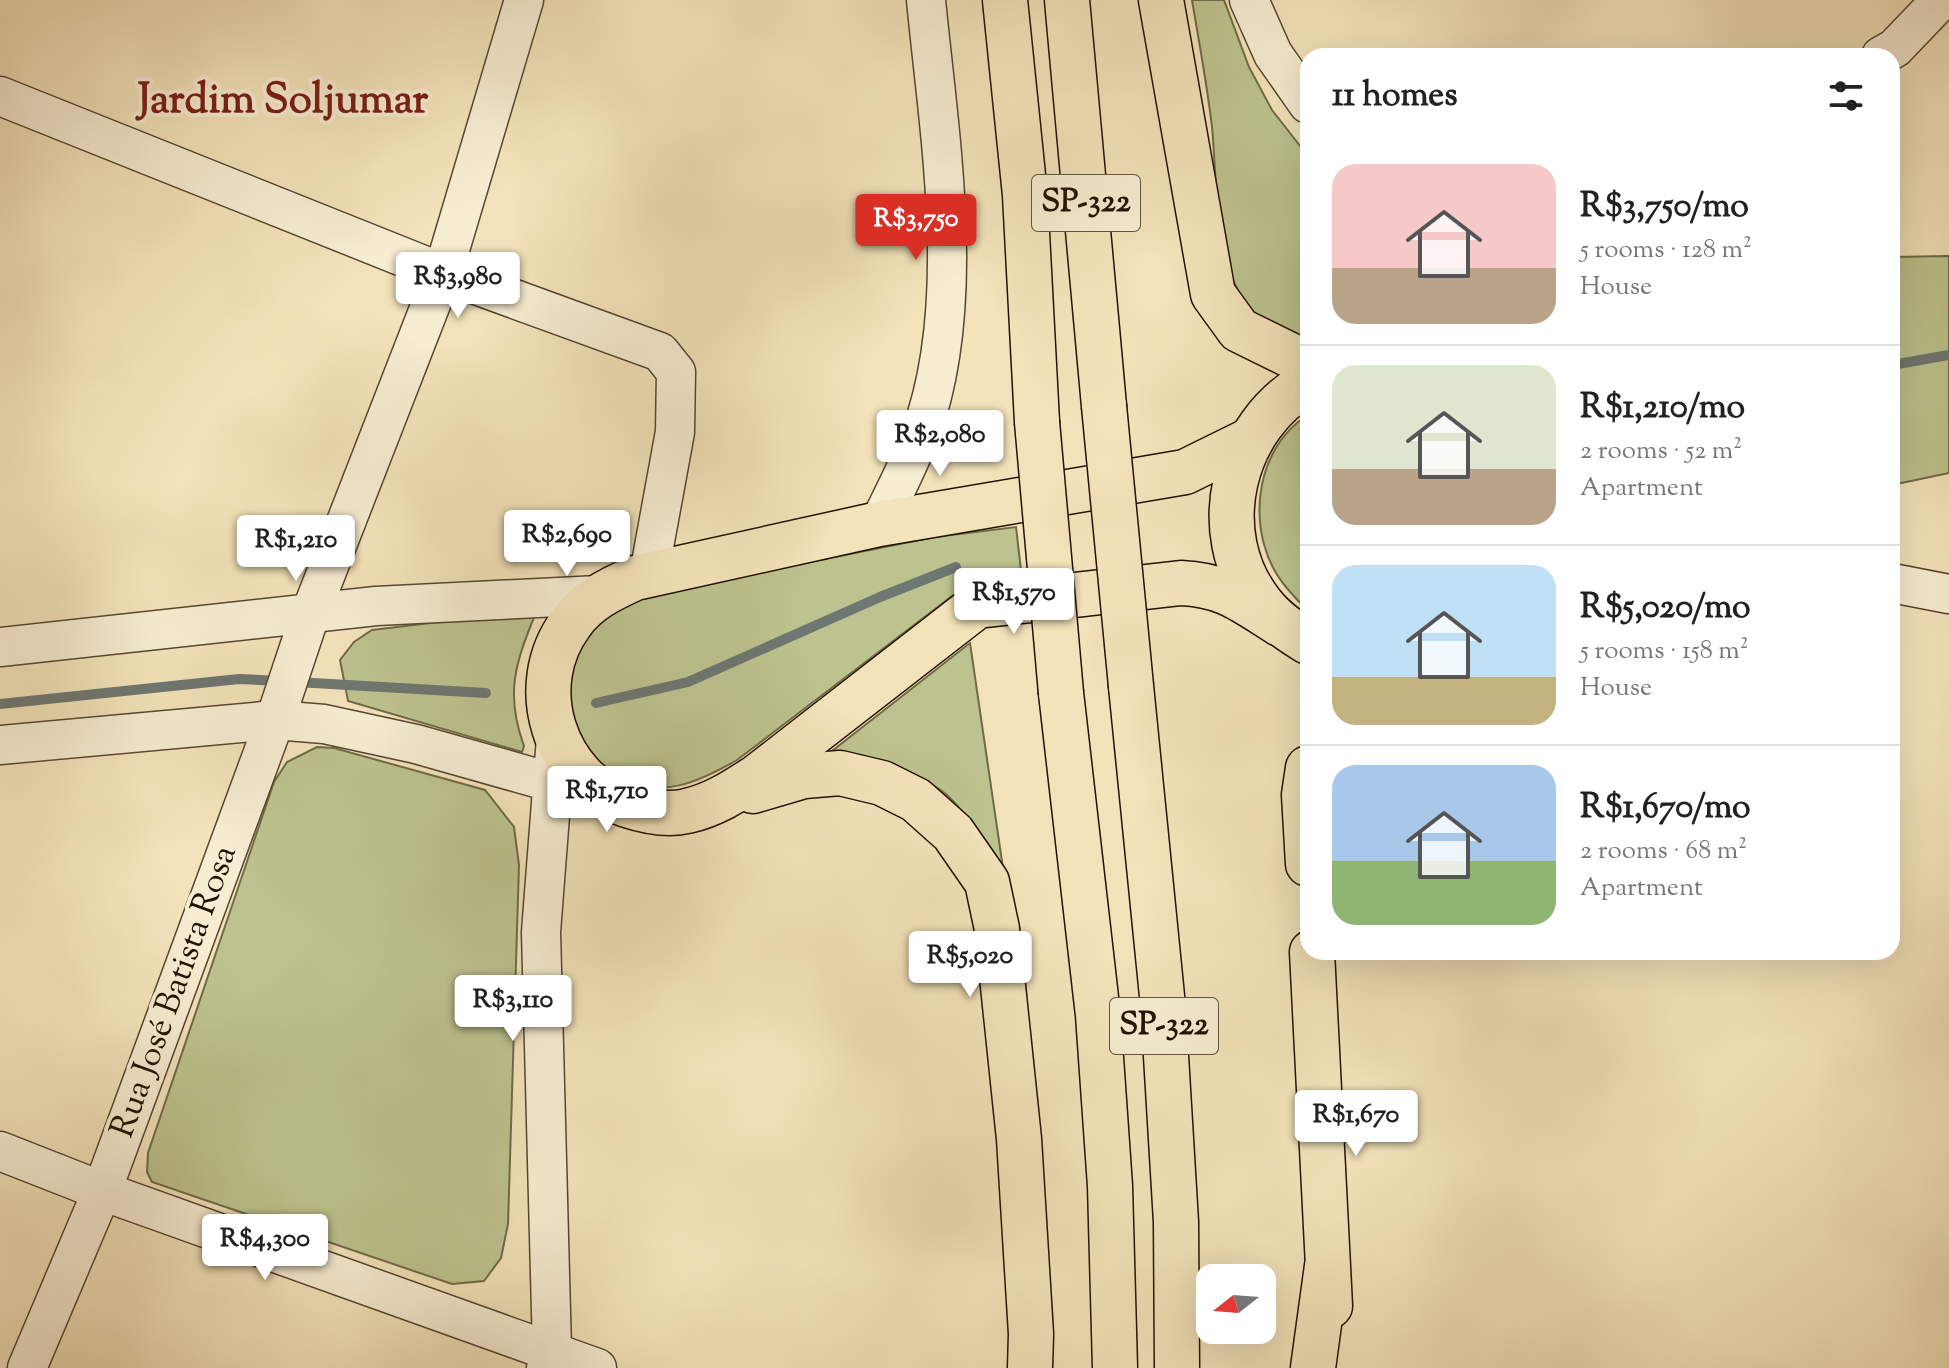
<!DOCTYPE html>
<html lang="en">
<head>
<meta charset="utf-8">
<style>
	body { margin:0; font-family:"Sorts Mill Goudy",serif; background:#f6f6f6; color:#222; height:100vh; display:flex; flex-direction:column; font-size:30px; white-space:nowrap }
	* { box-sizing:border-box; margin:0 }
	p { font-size:26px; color:#767676 }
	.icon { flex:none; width:44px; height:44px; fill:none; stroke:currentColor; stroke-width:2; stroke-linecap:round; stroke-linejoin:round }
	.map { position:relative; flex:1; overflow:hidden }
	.details { position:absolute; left:1300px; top:48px; width:600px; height:912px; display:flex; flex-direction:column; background:#fff; border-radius:24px; box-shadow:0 8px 32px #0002 }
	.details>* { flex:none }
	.needle { width:52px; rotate:253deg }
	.tools { position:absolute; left:1196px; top:1264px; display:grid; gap:16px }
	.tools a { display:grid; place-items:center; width:80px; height:80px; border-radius:16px; background:#fff; box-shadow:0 8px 32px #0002; font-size:40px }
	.price { position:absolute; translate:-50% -68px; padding:0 18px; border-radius:8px; background:#fff; color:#222; font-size:26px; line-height:52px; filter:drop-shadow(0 2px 4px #0008) }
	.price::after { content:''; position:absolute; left:50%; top:48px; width:24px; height:18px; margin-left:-12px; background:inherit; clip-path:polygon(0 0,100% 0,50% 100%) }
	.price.current { background:#d93025; color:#fff }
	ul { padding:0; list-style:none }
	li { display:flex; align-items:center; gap:24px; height:200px; padding:0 32px }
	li+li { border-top:2px solid #e0e0e0 }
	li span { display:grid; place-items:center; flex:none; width:224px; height:160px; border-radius:24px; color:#555 }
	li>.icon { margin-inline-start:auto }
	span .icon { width:96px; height:96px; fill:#fffc; stroke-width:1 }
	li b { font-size:34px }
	h2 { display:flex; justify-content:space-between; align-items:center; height:96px; padding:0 32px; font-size:34px }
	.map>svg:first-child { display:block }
	.green { fill:#bdc38e; stroke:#706a48; stroke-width:2 }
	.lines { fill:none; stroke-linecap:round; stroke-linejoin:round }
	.stream { stroke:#6e7771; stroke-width:10 }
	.minor-casing { stroke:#564631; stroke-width:41 }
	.major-casing { stroke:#221203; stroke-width:47 }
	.highway-casing { stroke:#221203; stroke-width:47 }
	.minor { stroke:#f7edd2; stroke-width:38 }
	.major { stroke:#f3e3ba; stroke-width:44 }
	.highway { stroke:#f3e3ba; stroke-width:44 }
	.highway-bridge-casing { stroke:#221203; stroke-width:47; stroke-linecap:butt }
	.highway-bridge { stroke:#f3e3ba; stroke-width:44 }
	.labels { text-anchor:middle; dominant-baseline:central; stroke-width:8; stroke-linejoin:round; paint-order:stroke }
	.shield { fill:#f7edd2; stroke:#625441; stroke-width:2 }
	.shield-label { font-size:32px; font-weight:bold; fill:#221203 }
	.street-label { font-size:34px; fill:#221203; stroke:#f7edd2 }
	.district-label { font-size:42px; font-weight:bold; fill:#7a1f14; stroke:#f7edd2 }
</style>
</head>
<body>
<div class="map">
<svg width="1949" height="1368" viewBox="0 0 1949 1368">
	<rect width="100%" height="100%" fill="#f3e3ba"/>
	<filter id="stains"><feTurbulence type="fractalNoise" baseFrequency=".0025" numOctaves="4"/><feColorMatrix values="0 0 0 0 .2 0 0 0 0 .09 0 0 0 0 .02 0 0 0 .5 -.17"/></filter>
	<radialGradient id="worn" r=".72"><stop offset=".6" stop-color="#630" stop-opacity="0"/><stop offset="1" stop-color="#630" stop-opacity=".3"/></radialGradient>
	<g class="green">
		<path d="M1192 0H1224L1249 67 1272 110 1308 156V343C1277 332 1265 328 1244 300 1214 260 1217 176 1212 127 1207 84 1199 42 1192 0Z"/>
		<path d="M1949 256V473L1892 485V257Z"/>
		<path d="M1308 415V609C1299 604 1293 595 1286 587 1245 539 1251 450 1308 415Z"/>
		<path d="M1016 527 1021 570 977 582 952 596 737 760C704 779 668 797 628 783 564 761 552 664 599 619 615 603 638 599 659 592L935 537Z"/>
		<path d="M532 611 535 615C515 664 505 694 524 746L522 752 348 701 340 660 354 642 372 630Z"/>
		<path d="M970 643 1004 875C989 851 964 807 942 791 910 768 869 759 832 751Z"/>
		<path d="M317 747 334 748 485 790 514 827 519 865 508 1224 501 1258 484 1281 452 1284 152 1182 147 1172 148 1153 274 782 287 762Z"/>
	</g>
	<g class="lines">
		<g class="stream">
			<path d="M1892 365 1949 355"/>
			<path d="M296 682 486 693"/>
			<path d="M596 703 688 682 880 597 956 567"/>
			<path d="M0 704 239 679 280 681"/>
		</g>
		<defs>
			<g id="minor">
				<path d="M1249 0 1273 54 1308 104"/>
				<path d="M1881 56 1895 48 1941 0"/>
				<path d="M0 96 443 273 660 352 676 372 675 432 649 574"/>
				<path d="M879 524C893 495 909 465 920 435 969 305 939 135 926 0"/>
				<path d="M1892 583 1949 594"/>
				<path d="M0 647 376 606 599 595"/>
				<path d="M0 745 275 720 324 724 416 744 575 789"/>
				<path d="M0 1151 102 1191 597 1368"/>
				<path d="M27 1368 102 1191 275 720 311 612 443 273 524 0"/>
				<path d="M546 1368 552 1351 541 932 556 738"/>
			</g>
			<g id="major">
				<path d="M1308 383C1232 425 1206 533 1261 603 1274 620 1290 631 1308 642"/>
				<path d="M1250 440 1185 472 879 524 635 578C611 589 587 600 571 623 524 686 554 779 627 805 645 811 667 816 687 811 714 805 735 791 758 776L977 606 1181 583C1226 585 1243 601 1280 624"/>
				<path d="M1308 768 1304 795 1308 864"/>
				<path d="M753 791 804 776 840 773 882 783 916 800 953 833 987 882 997 929 1019 1139 1031 1334 1030 1368"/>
				<path d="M1312 952 1330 1306"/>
			</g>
			<g id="highway">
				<path d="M1005 0 1025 195 1037 422"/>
				<path d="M1067 0 1104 406"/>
				<path d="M1161 0 1213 294 1239 330 1308 364"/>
				<path d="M1131 686 1163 1006 1176 1222 1177 1368"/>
				<path d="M1061 693 1098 1015 1110 1186 1115 1368"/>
				<path d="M1313 1368 1327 1266"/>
			</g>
		</defs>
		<use href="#minor" class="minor-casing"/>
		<use href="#major" class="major-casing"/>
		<use href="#highway" class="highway-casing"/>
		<use href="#minor" class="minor"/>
		<use href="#major" class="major"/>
		<use href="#highway" class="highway"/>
		<defs>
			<g id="highway-bridge">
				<path d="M1104 406 1131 686"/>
				<path d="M1037 422 1061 693"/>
			</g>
		</defs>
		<use href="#highway-bridge" class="highway-bridge-casing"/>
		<use href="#highway-bridge" class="highway-bridge"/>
	</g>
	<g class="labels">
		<g class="shield">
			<rect x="1032" y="175" width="108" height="56" rx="6"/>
			<rect x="1110" y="998" width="108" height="56" rx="6"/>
		</g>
		<g class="shield-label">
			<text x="1086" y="203">SP-322</text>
			<text x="1164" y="1026">SP-322</text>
		</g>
		<g class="street-label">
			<text transform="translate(175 992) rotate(-70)">Rua José Batista Rosa</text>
		</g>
		<g class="district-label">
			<text x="283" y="102">Jardim Soljumar</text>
		</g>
	</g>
	<rect width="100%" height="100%" filter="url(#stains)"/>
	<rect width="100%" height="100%" fill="url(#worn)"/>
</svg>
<div class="tools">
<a><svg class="needle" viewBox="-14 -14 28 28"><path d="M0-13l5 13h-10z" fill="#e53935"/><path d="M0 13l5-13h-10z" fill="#767676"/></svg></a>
</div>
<b class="price current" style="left:916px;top:262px">R$3,750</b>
<b class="price" style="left:458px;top:320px">R$3,980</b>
<b class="price" style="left:940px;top:478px">R$2,080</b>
<b class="price" style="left:567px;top:578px">R$2,690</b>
<b class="price" style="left:296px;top:583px">R$1,210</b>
<b class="price" style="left:1014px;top:636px">R$1,570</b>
<b class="price" style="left:607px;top:834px">R$1,710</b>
<b class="price" style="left:970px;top:999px">R$5,020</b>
<b class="price" style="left:513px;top:1043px">R$3,110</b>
<b class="price" style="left:1356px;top:1158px">R$1,670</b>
<b class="price" style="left:265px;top:1282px">R$4,300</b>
<section class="details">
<h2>11 homes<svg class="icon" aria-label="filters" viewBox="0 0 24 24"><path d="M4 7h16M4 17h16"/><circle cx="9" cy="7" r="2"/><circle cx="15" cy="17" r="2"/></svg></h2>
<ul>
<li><span style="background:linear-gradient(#f6c9c9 65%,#b9a48a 0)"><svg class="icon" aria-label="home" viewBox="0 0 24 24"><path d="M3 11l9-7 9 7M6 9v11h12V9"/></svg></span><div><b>R$3,750/mo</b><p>5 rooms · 128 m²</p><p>House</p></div></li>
<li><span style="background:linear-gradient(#dfe7d0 65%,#b9a48a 0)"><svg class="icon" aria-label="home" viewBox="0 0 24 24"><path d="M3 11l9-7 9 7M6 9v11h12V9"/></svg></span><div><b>R$1,210/mo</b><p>2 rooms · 52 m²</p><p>Apartment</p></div></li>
<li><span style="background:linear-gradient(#bfe0f5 70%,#c2b280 0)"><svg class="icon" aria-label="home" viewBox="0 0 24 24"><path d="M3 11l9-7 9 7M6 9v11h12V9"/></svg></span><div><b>R$5,020/mo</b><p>5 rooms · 158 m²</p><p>House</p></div></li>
<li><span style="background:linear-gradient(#a9c7e8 60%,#8fb573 0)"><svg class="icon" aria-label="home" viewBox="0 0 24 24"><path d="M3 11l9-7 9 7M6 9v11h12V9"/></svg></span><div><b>R$1,670/mo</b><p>2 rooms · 68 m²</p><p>Apartment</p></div></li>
</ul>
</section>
</div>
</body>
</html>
